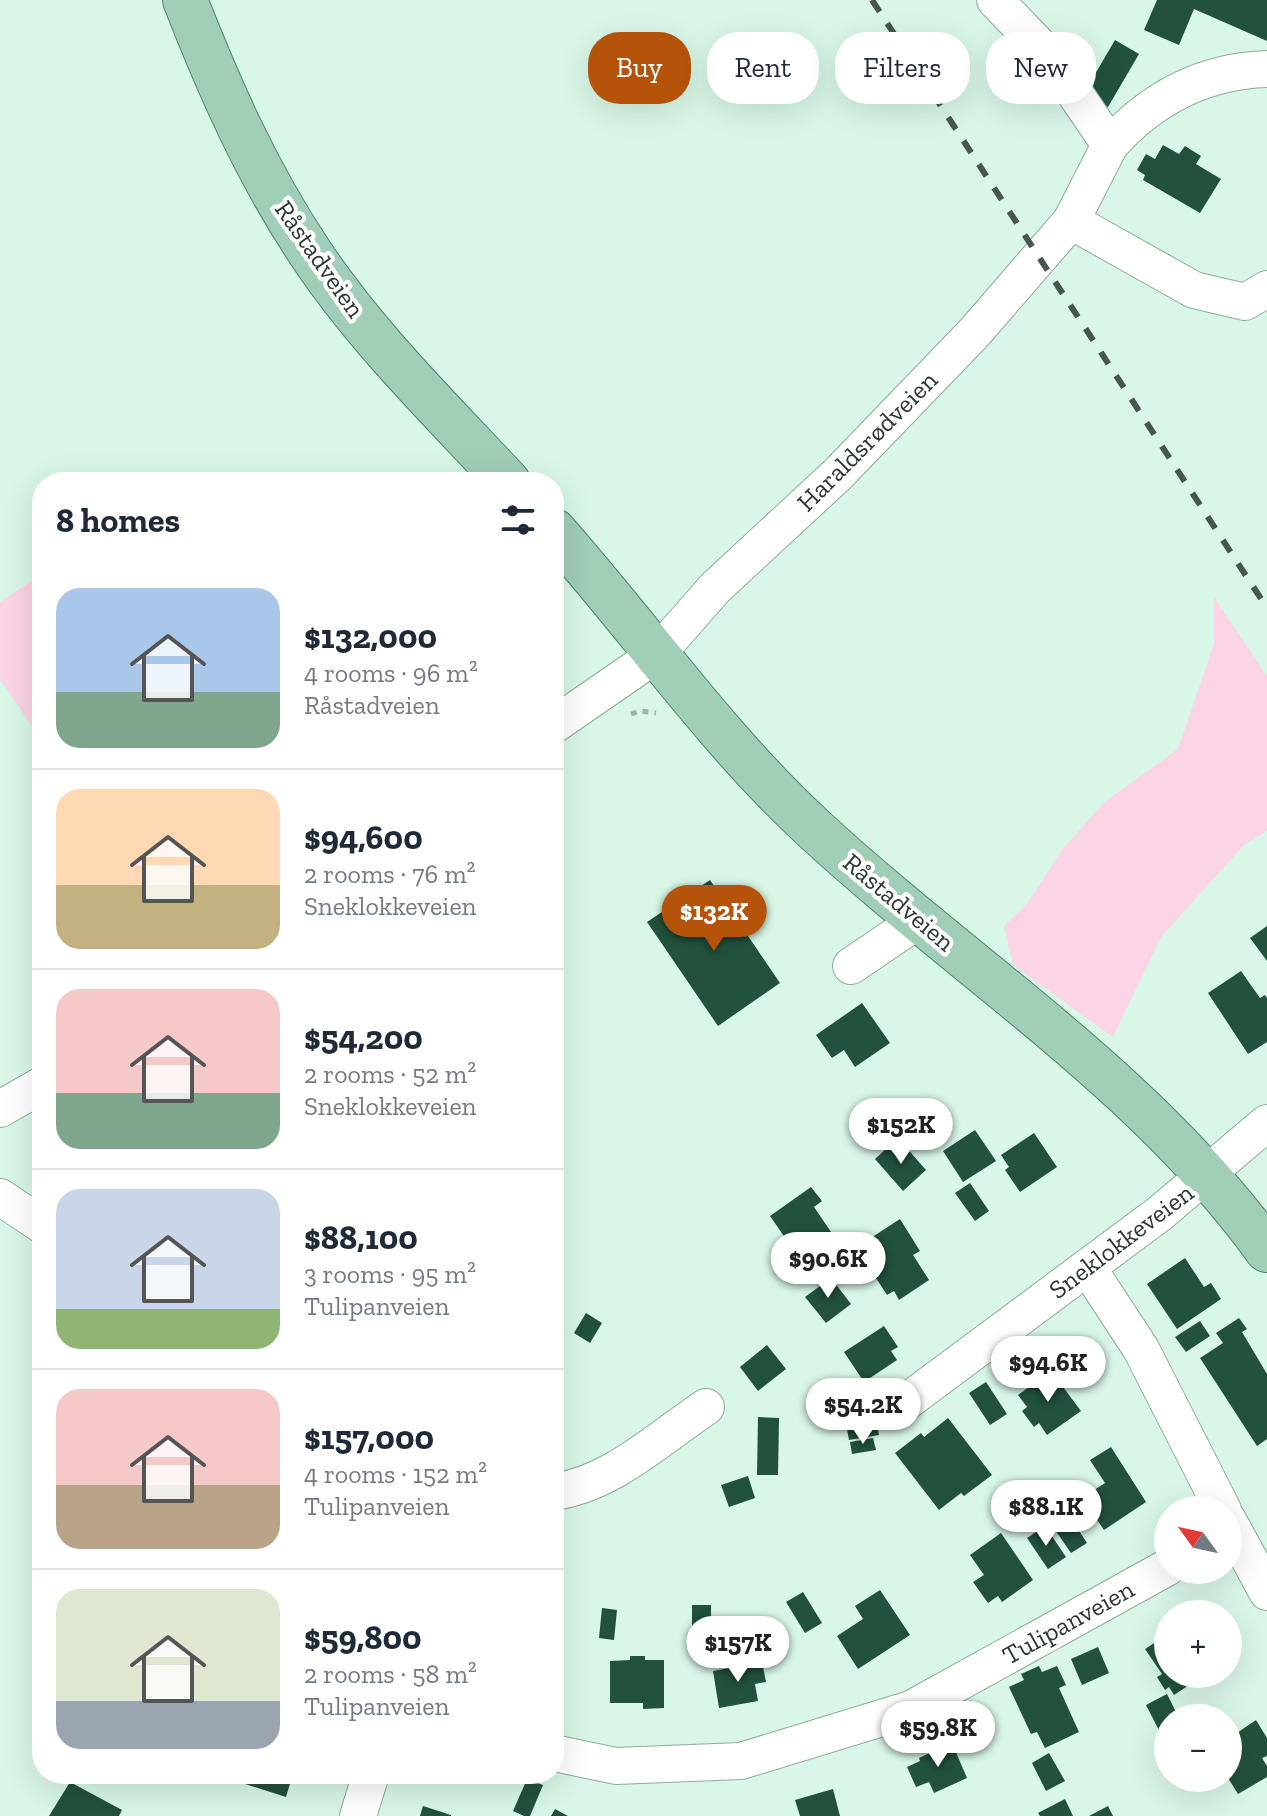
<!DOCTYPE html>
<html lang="en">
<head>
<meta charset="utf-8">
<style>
	body { margin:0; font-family:"Zilla Slab",serif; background:#f6f6f7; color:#1f2937; height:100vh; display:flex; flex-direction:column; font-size:30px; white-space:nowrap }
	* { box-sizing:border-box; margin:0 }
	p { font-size:26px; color:#747a83 }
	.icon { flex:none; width:44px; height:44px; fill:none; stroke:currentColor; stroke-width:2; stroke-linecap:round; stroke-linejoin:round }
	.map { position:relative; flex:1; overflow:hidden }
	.sheet { position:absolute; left:32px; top:472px; width:532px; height:1312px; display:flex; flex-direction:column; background:#fff; border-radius:32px; box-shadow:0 8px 32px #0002 }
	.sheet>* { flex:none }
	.guide { position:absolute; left:588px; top:32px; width:558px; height:72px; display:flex; gap:16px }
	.needle { width:52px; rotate:303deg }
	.tools { position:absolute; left:1154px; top:1496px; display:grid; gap:16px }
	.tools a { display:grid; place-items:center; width:88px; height:88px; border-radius:50%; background:#fff; box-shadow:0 8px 32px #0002; font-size:40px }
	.price { position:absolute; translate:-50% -68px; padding:0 18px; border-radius:28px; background:#fff; color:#222; font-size:26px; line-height:52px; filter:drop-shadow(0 2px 4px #0008) }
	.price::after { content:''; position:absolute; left:50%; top:48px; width:24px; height:18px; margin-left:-12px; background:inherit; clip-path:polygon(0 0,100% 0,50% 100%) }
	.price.current { background:#b45309; color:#fff }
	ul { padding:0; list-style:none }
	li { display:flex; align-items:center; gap:24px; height:200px; padding:0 24px }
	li+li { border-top:2px solid #e0e1e3 }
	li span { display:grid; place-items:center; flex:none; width:224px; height:160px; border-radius:24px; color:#555 }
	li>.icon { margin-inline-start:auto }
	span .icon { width:96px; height:96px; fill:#fffc; stroke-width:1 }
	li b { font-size:34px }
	h2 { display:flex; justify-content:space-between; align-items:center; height:96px; padding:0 24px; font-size:34px }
	.pill { padding:0 28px; border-radius:32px; background:#fff; box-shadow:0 8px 32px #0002; font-size:28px; line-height:72px }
	.pill.current { background:#b45309; color:#fff }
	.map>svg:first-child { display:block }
	.green { fill:#fbd4e6 }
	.building { fill:#22523b }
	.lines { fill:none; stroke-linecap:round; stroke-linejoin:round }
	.minor-casing { stroke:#8eab9b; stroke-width:38 }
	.major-casing { stroke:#4d8469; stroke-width:46 }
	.path { stroke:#9cb5a7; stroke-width:5; stroke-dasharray:6 6; stroke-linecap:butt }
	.minor { stroke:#fff; stroke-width:36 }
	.major { stroke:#a0ceb7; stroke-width:44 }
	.rail { stroke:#47564e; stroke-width:6; stroke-dasharray:14 14; stroke-linecap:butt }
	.labels { text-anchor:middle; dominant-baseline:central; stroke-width:8; stroke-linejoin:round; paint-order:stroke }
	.street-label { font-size:26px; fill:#2b3731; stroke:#fff }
</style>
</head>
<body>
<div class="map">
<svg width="1267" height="1816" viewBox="0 0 1267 1816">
	<rect width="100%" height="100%" fill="#d8f7e6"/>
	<g class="green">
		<path d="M42 574V741L0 679V602Z"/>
		<path d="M1214 597 1267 676V831L1243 846 1161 937 1113 1037 1013 965 1004 926 1027 904 1062 850 1103 803 1178 749 1214 644Z"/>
	</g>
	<g class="building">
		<path d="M1157 0H1267V41L1194 9 1179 45 1144 30Z"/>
		<path d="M1115 40 1139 54 1108 107 1084 93Z"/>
		<path d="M1163 145 1179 154 1185 146 1201 156 1196 164 1221 179 1200 213 1143 180 1145 175 1137 170 1146 154 1155 159Z"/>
		<path d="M710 880 732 912 734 911 748 932 746 933 780 983 718 1026 647 922Z"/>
		<path d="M1267 926V961L1250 938Z"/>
		<path d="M1241 971 1260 998 1265 995 1267 998V1042L1248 1054 1208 993Z"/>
		<path d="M862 1003 890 1043 855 1067 844 1050 832 1058 816 1035Z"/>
		<path d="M975 1130 996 1161 963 1182 943 1151Z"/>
		<path d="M1034 1133 1057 1167 1020 1192 1005 1170 1009 1167 1001 1155Z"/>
		<path d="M904 1145 926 1170 903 1191 875 1159 888 1147 894 1154Z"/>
		<path d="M42 1183V1216L29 1210Z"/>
		<path d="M970 1183 989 1211 975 1221 955 1193Z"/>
		<path d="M811 1187 822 1201 814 1207 840 1245 825 1255 827 1258 811 1270 806 1268 770 1216Z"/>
		<path d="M900 1219 920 1251 913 1255 929 1280 899 1300 894 1291 887 1295 863 1258 870 1254 863 1243Z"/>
		<path d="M1185 1258 1204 1287 1211 1283 1221 1299 1177 1329 1147 1284Z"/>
		<path d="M831 1278 851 1304 826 1323 805 1297Z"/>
		<path d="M586 1313 602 1323 590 1343 574 1333Z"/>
		<path d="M1239 1318 1247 1329 1242 1332 1267 1374V1439L1257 1446 1200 1358 1223 1343 1216 1333Z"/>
		<path d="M1200 1321 1210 1336 1186 1352 1175 1337Z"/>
		<path d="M884 1326 898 1347 891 1351 897 1360 864 1382 844 1352Z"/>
		<path d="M767 1345 786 1369 758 1391 740 1367Z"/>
		<path d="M1051 1371 1081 1411 1047 1435 1039 1423 1034 1427 1022 1411 1027 1407 1018 1395Z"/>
		<path d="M986 1382 1007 1414 990 1425 969 1393Z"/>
		<path d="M872 1397 879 1435 849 1440 842 1402Z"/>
		<path d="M758 1417 779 1418 778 1475H757Z"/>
		<path d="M948 1418 992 1475 964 1496 961 1493 939 1510 895 1453 921 1433 924 1437Z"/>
		<path d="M873 1438 876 1450 852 1454 850 1442Z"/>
		<path d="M1111 1447 1146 1502 1104 1530 1082 1498 1105 1483 1090 1460Z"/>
		<path d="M748 1476 755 1498 729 1507 721 1485Z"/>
		<path d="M1070 1517 1087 1543 1071 1553 1053 1527Z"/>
		<path d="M1045 1526 1066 1557 1048 1569 1027 1538Z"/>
		<path d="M1001 1533 1033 1580 1002 1602 998 1596 988 1603 973 1582 984 1575 970 1555Z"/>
		<path d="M880 1590 910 1635 858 1669 837 1636 863 1619 855 1606Z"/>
		<path d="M803 1592 822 1623 805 1633 786 1602Z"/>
		<rect x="692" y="1605" width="19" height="43"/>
		<path d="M602 1608 617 1610 614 1640 599 1638Z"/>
		<path d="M1168 1634V1674H1206L1174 1695 1169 1687 1165 1690 1157 1677 1162 1674 1145 1649Z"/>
		<path d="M1098 1647 1109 1673 1082 1685 1071 1659Z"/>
		<path d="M630 1656H645V1660H664V1708L643 1709V1703H610V1661L630 1660Z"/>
		<path d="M762 1662 766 1682 755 1684 758 1701 719 1708 713 1671Z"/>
		<path d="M1039 1666 1042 1672 1057 1666 1066 1685 1059 1688 1079 1732 1045 1748 1037 1732 1031 1734 1009 1687 1024 1680 1021 1674Z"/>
		<path d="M1167 1694 1179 1718H1168V1741L1165 1742 1146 1705Z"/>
		<path d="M1256 1720 1267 1738V1756L1262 1758 1267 1766V1777L1238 1794 1228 1778V1739Z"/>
		<path d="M952 1743 967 1778 934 1793 929 1782 916 1787 907 1767 920 1761 919 1758Z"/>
		<path d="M1049 1753 1065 1781 1046 1791 1032 1763Z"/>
		<path d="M214 1774H293L286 1797Z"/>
		<path d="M527 1779 543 1785 530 1816H524L513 1811Z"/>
		<path d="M70 1782 122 1810 119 1816H49Z"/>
		<path d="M833 1789 840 1816H800L795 1800Z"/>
		<path d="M1065 1799 1073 1816H1040L1038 1813Z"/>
		<path d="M423 1806 451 1815V1816H420Z"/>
		<path d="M1108 1806 1113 1816H1089Z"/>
		<path d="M555 1809 568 1816H551Z"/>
	</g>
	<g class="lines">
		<defs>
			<g id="minor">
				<path d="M995 0 1051 58 1110 145 1071 221"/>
				<path d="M1110 145C1152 98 1204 71 1267 69"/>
				<path d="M554 725 657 654 715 588 838 474 974 333 1071 221 1194 290 1245 302 1267 289"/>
				<path d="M851 966 920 919"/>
				<path d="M0 1109 42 1085"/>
				<path d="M0 1197 42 1225"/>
				<path d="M1088 1268 1141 1349 1223 1510"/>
				<path d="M894 1411 1159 1214 1267 1123"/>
				<path d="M554 1492C613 1483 658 1439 706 1407"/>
				<path d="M1228 1520 1267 1592"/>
				<path d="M554 1753 616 1766 741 1761 911 1709 1168 1567"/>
				<path d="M358 1816 371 1774"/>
			</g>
			<g id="major">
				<path d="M185 0C219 87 257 173 309 251 365 336 439 408 508 482"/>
				<path d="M554 531C641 629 716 738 812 827 964 968 1144 1080 1267 1250"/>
			</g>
		</defs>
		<use href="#minor" class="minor-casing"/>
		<use href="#major" class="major-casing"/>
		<path class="path" d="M631 714 640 711 656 713"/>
		<use href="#minor" class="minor"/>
		<use href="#major" class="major"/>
		<path class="rail" d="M872 0 1267 608"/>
	</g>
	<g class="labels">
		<g class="street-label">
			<text transform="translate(320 259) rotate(55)">Råstadveien</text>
			<text transform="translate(867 441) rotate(-45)">Haraldsrødveien</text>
			<text transform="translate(899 902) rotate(40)">Råstadveien</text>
			<text transform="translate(1121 1241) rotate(-37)">Sneklokkeveien</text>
			<text transform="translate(1068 1622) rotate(-29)">Tulipanveien</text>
		</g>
	</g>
</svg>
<div class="tools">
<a><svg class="needle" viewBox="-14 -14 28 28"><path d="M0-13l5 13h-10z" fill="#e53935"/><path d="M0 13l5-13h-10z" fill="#747a83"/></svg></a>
<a>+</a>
<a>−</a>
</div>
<b class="price current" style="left:714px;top:953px">$132K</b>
<b class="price" style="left:901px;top:1166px">$152K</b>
<b class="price" style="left:828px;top:1300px">$90.6K</b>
<b class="price" style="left:1048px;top:1404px">$94.6K</b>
<b class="price" style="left:863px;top:1446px">$54.2K</b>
<b class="price" style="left:1046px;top:1548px">$88.1K</b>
<b class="price" style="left:738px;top:1684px">$157K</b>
<b class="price" style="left:938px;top:1769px">$59.8K</b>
<div class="guide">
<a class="pill current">Buy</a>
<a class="pill">Rent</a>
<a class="pill">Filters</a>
<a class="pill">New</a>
</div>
<section class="sheet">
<h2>8 homes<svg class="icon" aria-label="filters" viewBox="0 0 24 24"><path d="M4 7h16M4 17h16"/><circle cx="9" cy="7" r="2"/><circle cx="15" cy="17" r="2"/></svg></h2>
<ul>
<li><span style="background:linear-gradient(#a9c7e8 65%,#7fa58c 0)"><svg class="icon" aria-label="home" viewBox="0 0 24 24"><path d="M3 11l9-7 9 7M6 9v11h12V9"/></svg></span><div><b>$132,000</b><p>4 rooms · 96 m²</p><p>Råstadveien</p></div></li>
<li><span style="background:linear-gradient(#ffd9b3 60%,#c2b280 0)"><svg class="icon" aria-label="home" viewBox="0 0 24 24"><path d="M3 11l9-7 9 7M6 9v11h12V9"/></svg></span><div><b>$94,600</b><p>2 rooms · 76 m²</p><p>Sneklokkeveien</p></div></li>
<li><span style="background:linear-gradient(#f6c9c9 65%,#7fa58c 0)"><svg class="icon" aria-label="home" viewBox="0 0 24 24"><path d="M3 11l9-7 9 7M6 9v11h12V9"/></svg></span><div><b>$54,200</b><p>2 rooms · 52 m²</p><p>Sneklokkeveien</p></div></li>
<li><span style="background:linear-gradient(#c9d6e8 75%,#8fb573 0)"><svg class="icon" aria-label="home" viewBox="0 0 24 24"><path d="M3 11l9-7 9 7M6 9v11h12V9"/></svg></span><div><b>$88,100</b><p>3 rooms · 95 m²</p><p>Tulipanveien</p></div></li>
<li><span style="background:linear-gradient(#f6c9c9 60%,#b9a48a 0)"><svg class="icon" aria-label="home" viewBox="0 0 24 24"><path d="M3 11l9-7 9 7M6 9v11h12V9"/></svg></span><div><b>$157,000</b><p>4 rooms · 152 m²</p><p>Tulipanveien</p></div></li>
<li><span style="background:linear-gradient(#dfe7d0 70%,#9aa5b1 0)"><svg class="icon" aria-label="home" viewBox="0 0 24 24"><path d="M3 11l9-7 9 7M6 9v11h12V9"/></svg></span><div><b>$59,800</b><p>2 rooms · 58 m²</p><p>Tulipanveien</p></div></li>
</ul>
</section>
</div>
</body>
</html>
